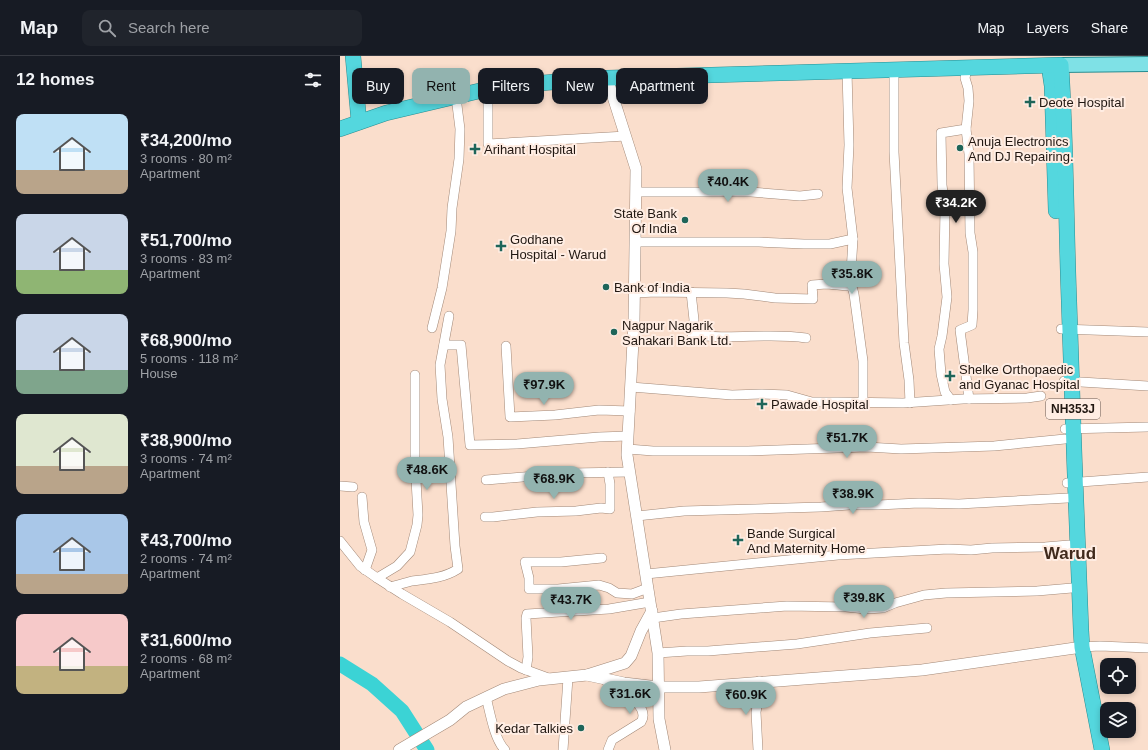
<!DOCTYPE html>
<html lang="en">
<head>
<meta charset="utf-8">
<style>
	body { margin:0; font-family:Helvetica,sans-serif; background:#20242c; color:#f1f3f6; height:100vh; display:flex; flex-direction:column; font-size:15px; white-space:nowrap }
	* { box-sizing:border-box; margin:0 }
	p { font-size:13px; color:#9ea1a6 }
	.icon { flex:none; width:22px; height:22px; fill:none; stroke:currentColor; stroke-width:2; stroke-linecap:round; stroke-linejoin:round }
	.map { position:relative; flex:1; overflow:hidden }
	.sheet { display:flex; flex-direction:column; background:#171b24; width:340px }
	.sheet>* { flex:none }
	.hud { position:absolute; left:12px; top:12px; width:380px; height:36px; display:flex; gap:8px }
	.buttons { position:absolute; left:760px; top:602px; display:grid; gap:8px }
	.buttons a { display:grid; place-items:center; width:36px; height:36px; border-radius:8px; background:#171b24; box-shadow:0 2px 6px #0003; font-size:20px }
	.price { position:absolute; translate:-50% -34px; padding:0 9px; border-radius:14px; background:#92b3af; color:#111; font-size:13px; line-height:26px; filter:drop-shadow(0 1px 2px #0008) }
	.price::after { content:''; position:absolute; left:50%; top:24px; width:12px; height:9px; margin-left:-6px; background:inherit; clip-path:polygon(0 0,100% 0,50% 100%) }
	.price.active { background:#222; color:#fff }
	ul { padding:0; list-style:none }
	li { display:flex; align-items:center; gap:12px; height:100px; padding:0 16px }
	li span { display:grid; place-items:center; flex:none; width:112px; height:80px; border-radius:8px; color:#555 }
	li>.icon { margin-inline-start:auto }
	span .icon { width:48px; height:48px; fill:#fffc; stroke-width:1 }
	li b { font-size:17px }
	h2 { display:flex; justify-content:space-between; align-items:center; height:48px; padding:0 16px; font-size:17px }
	.pill { padding:0 14px; border-radius:8px; background:#171b24; box-shadow:0 2px 6px #0003; font-size:14px; line-height:36px }
	.pill.active { background:#92b3af; color:#111 }
	header { display:flex; align-items:center; gap:24px; box-sizing:border-box; height:56px; padding:0 20px; background:#171b24; border-bottom:1px solid #363941 }
	header strong { font-size:19px }
	nav { display:flex; gap:22px; margin-inline-start:auto; font-size:14px }
	.search { width:280px; height:36px; background:#20242c; display:flex; align-items:center; gap:10px; box-sizing:border-box; padding:0 14px; border-radius:8px; color:#9ea1a6; font-size:15px }
	main { display:flex; flex:1; min-height:0 }
	.map>svg:first-child { display:block }
	.lines { fill:none; stroke-linecap:round; stroke-linejoin:round }
	.river { stroke:#3bd3d5; stroke-width:15 }
	.minor-casing { stroke:#a28877; stroke-width:10 }
	.tertiary-casing { stroke:#a28877; stroke-width:12 }
	.primary-casing { stroke:#278d91; stroke-width:16 }
	.trunk-casing { stroke:#278d91; stroke-width:16 }
	.minor { stroke:#fff; stroke-width:9 }
	.tertiary { stroke:#fff; stroke-width:11 }
	.primary { stroke:#7fe1e6; stroke-width:14 }
	.trunk { stroke:#54d7de; stroke-width:15 }
	.poi-dot { fill:#1e6559; stroke:#ffede3; stroke-width:1.5 }
	.labels { text-anchor:middle; dominant-baseline:central; stroke-width:4; stroke-linejoin:round; paint-order:stroke }
	.shield { fill:#ffede3; stroke:#645750; stroke-width:1 }
	.shield-label { font-size:12px; font-weight:bold; fill:#211711 }
	.poi-label { font-size:13px; fill:#211711; stroke:#ffede3; text-anchor:start }
	.district-label { font-size:17px; font-weight:bold; fill:#402a1c; stroke:#ffede3 }
</style>
</head>
<body>
<header>
<strong>Map</strong>
<div class="search"><svg class="icon" aria-label="search" viewBox="0 0 24 24"><circle cx="10" cy="10" r="6"/><path d="M15 15l6 6"/></svg>Search here</div>
<nav><a>Map</a><a>Layers</a><a>Share</a></nav>
</header>
<main>
<section class="sheet">
<h2>12 homes<svg class="icon" aria-label="filters" viewBox="0 0 24 24"><path d="M4 7h16M4 17h16"/><circle cx="9" cy="7" r="2"/><circle cx="15" cy="17" r="2"/></svg></h2>
<ul>
<li><span style="background:linear-gradient(#bfe0f5 70%,#b9a48a 0)"><svg class="icon" aria-label="home" viewBox="0 0 24 24"><path d="M3 11l9-7 9 7M6 9v11h12V9"/></svg></span><div><b>₹34,200/mo</b><p>3 rooms · 80 m²</p><p>Apartment</p></div></li>
<li><span style="background:linear-gradient(#c9d6e8 70%,#8fb573 0)"><svg class="icon" aria-label="home" viewBox="0 0 24 24"><path d="M3 11l9-7 9 7M6 9v11h12V9"/></svg></span><div><b>₹51,700/mo</b><p>3 rooms · 83 m²</p><p>Apartment</p></div></li>
<li><span style="background:linear-gradient(#c9d6e8 70%,#7fa58c 0)"><svg class="icon" aria-label="home" viewBox="0 0 24 24"><path d="M3 11l9-7 9 7M6 9v11h12V9"/></svg></span><div><b>₹68,900/mo</b><p>5 rooms · 118 m²</p><p>House</p></div></li>
<li><span style="background:linear-gradient(#dfe7d0 65%,#b9a48a 0)"><svg class="icon" aria-label="home" viewBox="0 0 24 24"><path d="M3 11l9-7 9 7M6 9v11h12V9"/></svg></span><div><b>₹38,900/mo</b><p>3 rooms · 74 m²</p><p>Apartment</p></div></li>
<li><span style="background:linear-gradient(#a9c7e8 75%,#b9a48a 0)"><svg class="icon" aria-label="home" viewBox="0 0 24 24"><path d="M3 11l9-7 9 7M6 9v11h12V9"/></svg></span><div><b>₹43,700/mo</b><p>2 rooms · 74 m²</p><p>Apartment</p></div></li>
<li><span style="background:linear-gradient(#f6c9c9 65%,#c2b280 0)"><svg class="icon" aria-label="home" viewBox="0 0 24 24"><path d="M3 11l9-7 9 7M6 9v11h12V9"/></svg></span><div><b>₹31,600/mo</b><p>2 rooms · 68 m²</p><p>Apartment</p></div></li>
</ul>
</section>
<div class="map">
<svg width="808" height="694" viewBox="0 0 808 694">
	<rect width="100%" height="100%" fill="#fadecc"/>
	<g class="lines">
		<path class="river" d="M0 608 32 628 62 655 87 694"/>
		<defs>
			<g id="minor">
				<path d="M554 14V96L564 287 569 324 570 347"/>
				<path d="M148 33V88L286 80"/>
				<path d="M626 73 629 98 630 177 633 196V254L632 269 620 274 629 343"/>
				<path d="M296 136H411L460 140 478 138"/>
				<path d="M295 186H419L464 188H490L513 183"/>
				<path d="M510 223 514 238 523 305V347"/>
				<path d="M351 236 354 264 352 278C389 285 428 276 466 282"/>
				<path d="M295 237 316 236 387 237 404 238 435 242 473 243 472 229 487 228 508 230 511 216 513 183 507 132 509 89 507 15"/>
				<path d="M92 272 102 232 111 175 112 152 119 103 120 73 116 41"/>
				<path d="M721 273 808 276"/>
				<path d="M104 289H121L130 389 177 388 259 381 288 380"/>
				<path d="M166 290 170 361 215 359 259 354 290 355"/>
				<path d="M724 325 808 330"/>
				<path d="M291 331 392 339 421 338 447 339 472 346H498L563 347 623 343 687 342 701 340"/>
				<path d="M611 344 605 336 601 318 599 293 602 280 607 241 604 208 605 152 602 129 601 77 626 73 629 45 628 32 625 22 627 12"/>
				<path d="M725 373 808 371"/>
				<path d="M288 393 313 395H408L527 391 561 393 654 390 725 383"/>
				<path d="M146 424 230 417 290 416"/>
				<path d="M727 427 808 421"/>
				<path d="M0 430 13 431"/>
				<path d="M22 441 24 466 32 494 25 514"/>
				<path d="M297 460 344 455 481 451 509 449H538L579 447 619 448 728 442"/>
				<path d="M145 461H153L197 456 236 455 261 452 270 453V428L268 416"/>
				<path d="M0 485 20 510 37 522 62 538 110 566 168 605 181 612 211 623"/>
				<path d="M262 502 221 506H185L189 522V533H218L259 529 269 532 277 537 292 538 308 532"/>
				<path d="M306 518 498 499 608 493 631 494 652 492 705 491 729 489"/>
				<path d="M37 522 57 510 70 496 77 469 78 459 75 406V319"/>
				<path d="M50 531C57 529 65 527 72 525 89 523 104 522 118 513L115 490 108 381 102 343 100 309 109 260"/>
				<path d="M313 562 341 558 447 550 506 551 526 553 543 552 555 547 584 539 606 537 697 535 732 532"/>
				<path d="M742 591 760 590 808 592"/>
				<path d="M318 597 347 595H368L457 588 530 577 587 572"/>
				<path d="M186 614 188 601 186 562 187 558 269 553 310 546"/>
				<path d="M265 624C276 632 312 649 301 666L272 684 268 694"/>
				<path d="M146 641C150 656 154 683 165 694"/>
				<path d="M223 694 228 622"/>
				<path d="M418 694 416 656 419 640V625"/>
			</g>
			<g id="tertiary">
				<path d="M267 22 296 113 294 266 287 399 318 597 319 663 325 694"/>
				<path d="M247 619 284 627 318 631H359L582 614 742 591"/>
				<path d="M59 694 110 664 126 651 164 633 199 624 247 619 285 607 291 600 301 575 312 555"/>
			</g>
			<path id="primary" d="M721 9 808 8"/>
			<g id="trunk">
				<path d="M13 0 19 66"/>
				<path d="M709 10 712 30 716 155"/>
				<path d="M0 73 46 57 160 30 267 22 721 9C726 88 726 166 729 245 732 355 737 464 741 574L742 591 762 694"/>
			</g>
		</defs>
		<use href="#minor" class="minor-casing"/>
		<use href="#tertiary" class="tertiary-casing"/>
		<use href="#primary" class="primary-casing"/>
		<use href="#trunk" class="trunk-casing"/>
		<use href="#minor" class="minor"/>
		<use href="#tertiary" class="tertiary"/>
		<use href="#primary" class="primary"/>
		<use href="#trunk" class="trunk"/>
	</g>
	<g class="poi-dot">
		<path d="M688 40h4v4h4v4h-4v4h-4v-4h-4v-4h4z"/>
		<circle cx="620" cy="92" r="4"/>
		<path d="M133 87h4v4h4v4h-4v4h-4v-4h-4v-4h4z"/>
		<circle cx="345" cy="164" r="4"/>
		<path d="M159 184h4v4h4v4h-4v4h-4v-4h-4v-4h4z"/>
		<circle cx="266" cy="231" r="4"/>
		<circle cx="274" cy="276" r="4"/>
		<path d="M608 314h4v4h4v4h-4v4h-4v-4h-4v-4h4z"/>
		<path d="M420 342h4v4h4v4h-4v4h-4v-4h-4v-4h4z"/>
		<path d="M396 478h4v4h4v4h-4v4h-4v-4h-4v-4h4z"/>
		<circle cx="241" cy="672" r="4"/>
	</g>
	<g class="labels">
		<rect class="shield" x="706" y="343" width="54" height="20" rx="3"/>
		<g class="shield-label">
			<text x="733" y="353">NH353J</text>
		</g>
		<g class="poi-label">
			<text x="699" y="46">Deote Hospital</text>
			<text x="628" y="85">Anuja Electronics<tspan x="628" dy="15">And DJ Repairing.</tspan></text>
			<text x="144" y="93">Arihant Hospital</text>
			<text x="337" y="157" text-anchor="end">State Bank<tspan x="337" dy="15">Of India</tspan></text>
			<text x="170" y="183">Godhane<tspan x="170" dy="15">Hospital - Warud</tspan></text>
			<text x="274" y="231">Bank of India</text>
			<text x="282" y="269">Nagpur Nagarik<tspan x="282" dy="15">Sahakari Bank Ltd.</tspan></text>
			<text x="619" y="313">Shelke Orthopaedic<tspan x="619" dy="15">and Gyanac Hospital</tspan></text>
			<text x="431" y="348">Pawade Hospital</text>
			<text x="407" y="477">Bande Surgical<tspan x="407" dy="15">And Maternity Home</tspan></text>
			<text x="233" y="672" text-anchor="end">Kedar Talkies</text>
		</g>
		<g class="district-label">
			<text x="730" y="497">Warud</text>
		</g>
	</g>
</svg>
<div class="buttons">
<a><svg class="icon" aria-label="locate" viewBox="0 0 24 24"><circle cx="12" cy="12" r="6"/><path d="M12 2v4M12 18v4M2 12h4M18 12h4"/></svg></a>
<a><svg class="icon" aria-label="layers" viewBox="0 0 24 24"><path d="M12 4l9 5-9 5-9-5zM3 14l9 5 9-5"/></svg></a>
</div>
<b class="price" style="left:388px;top:147px">₹40.4K</b>
<b class="price active" style="left:616px;top:168px">₹34.2K</b>
<b class="price" style="left:512px;top:239px">₹35.8K</b>
<b class="price" style="left:204px;top:350px">₹97.9K</b>
<b class="price" style="left:507px;top:403px">₹51.7K</b>
<b class="price" style="left:87px;top:435px">₹48.6K</b>
<b class="price" style="left:214px;top:444px">₹68.9K</b>
<b class="price" style="left:513px;top:459px">₹38.9K</b>
<b class="price" style="left:524px;top:563px">₹39.8K</b>
<b class="price" style="left:231px;top:565px">₹43.7K</b>
<b class="price" style="left:290px;top:659px">₹31.6K</b>
<b class="price" style="left:406px;top:660px">₹60.9K</b>
<div class="hud">
<a class="pill">Buy</a>
<a class="pill active">Rent</a>
<a class="pill">Filters</a>
<a class="pill">New</a>
<a class="pill">Apartment</a>
</div>
</div>
</main>
</body>
</html>
